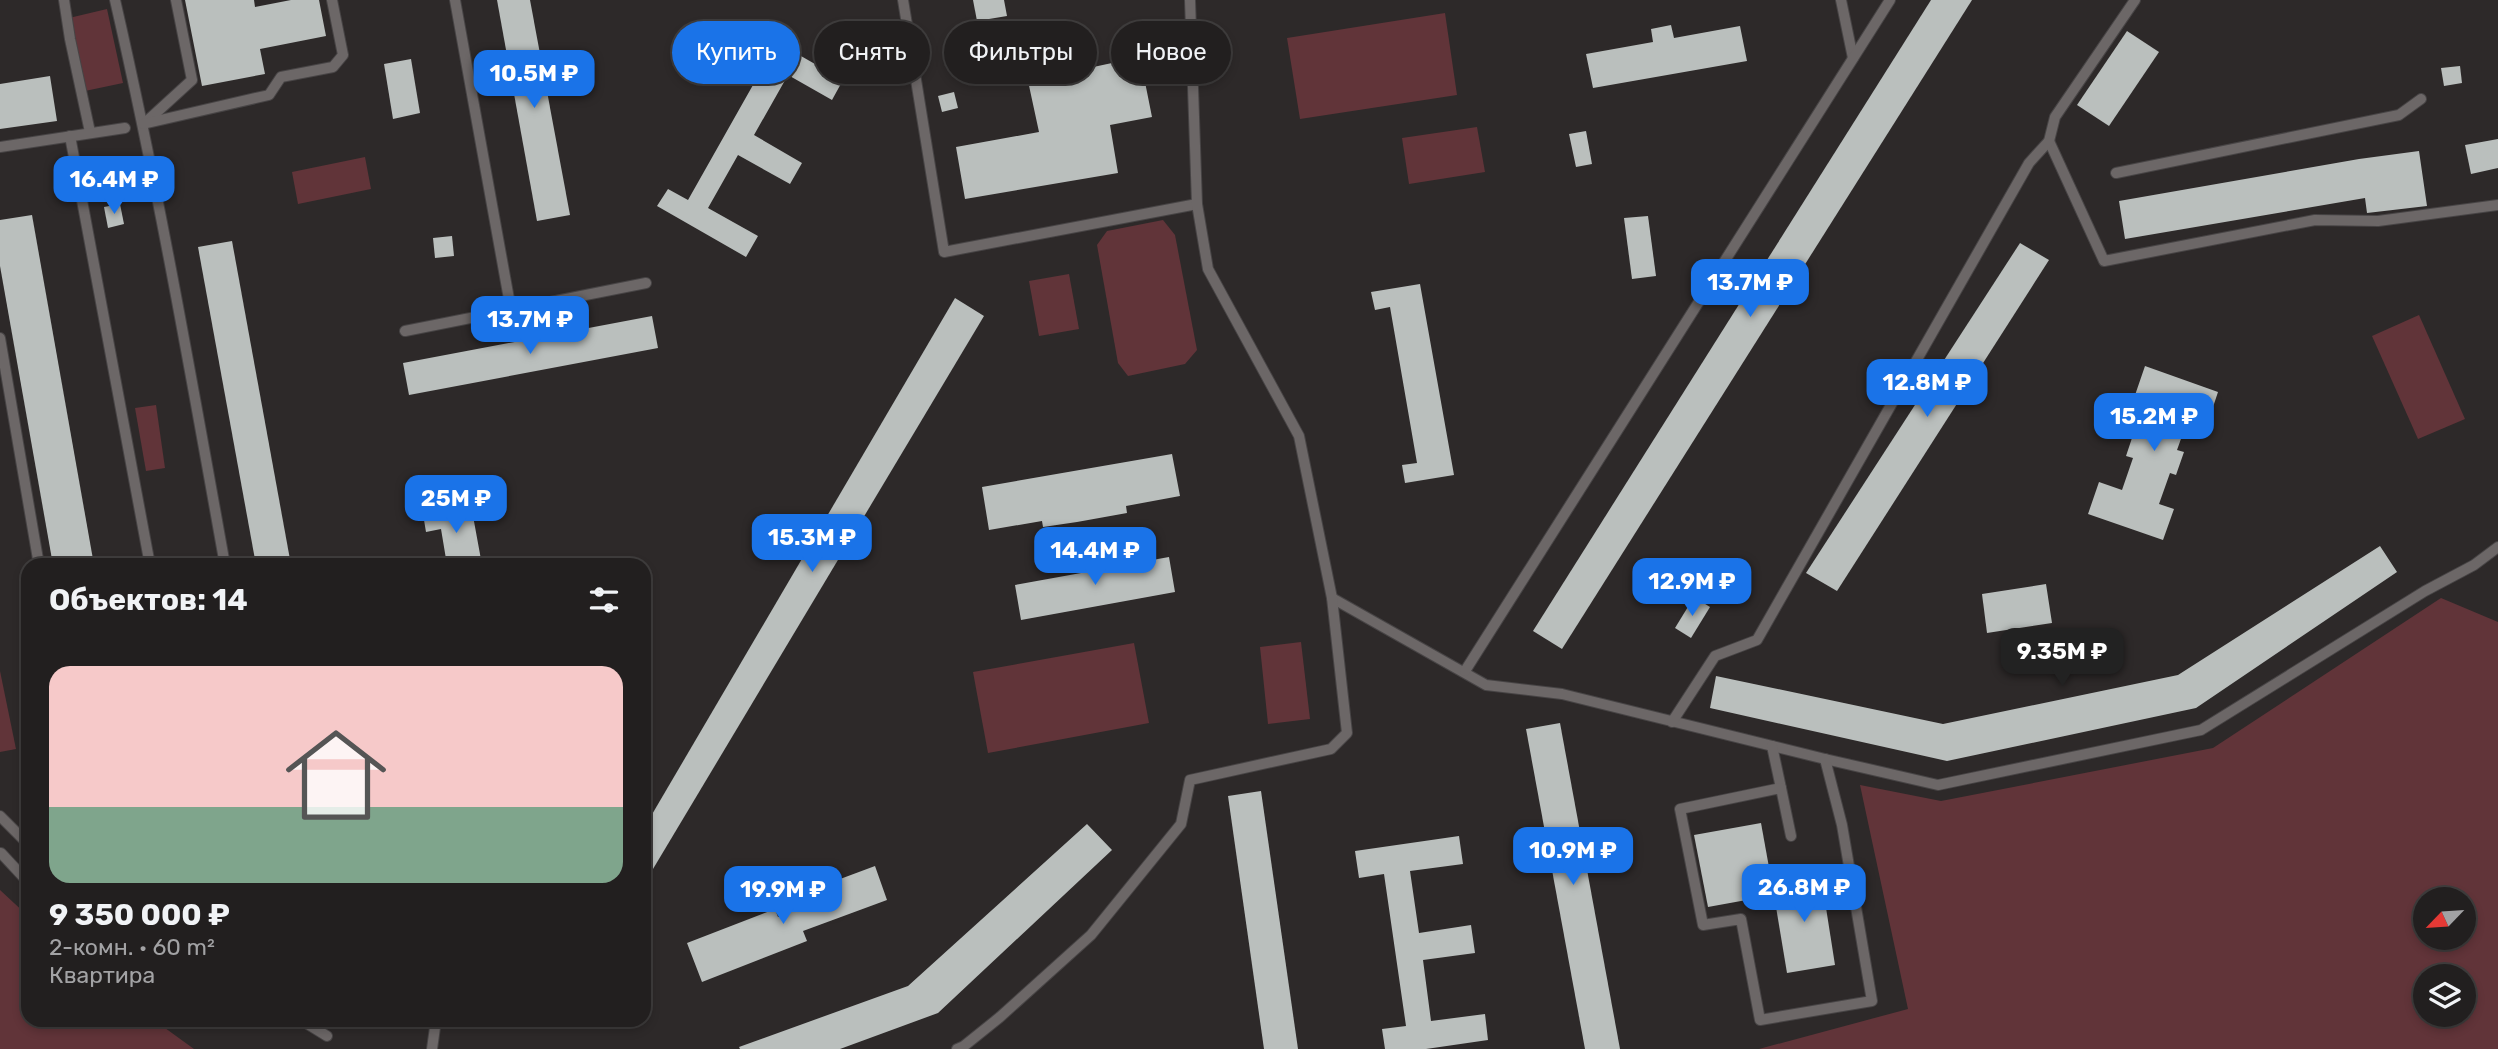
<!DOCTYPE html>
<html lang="ru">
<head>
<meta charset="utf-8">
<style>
	body { margin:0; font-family:Rubik,sans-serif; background:#2a2728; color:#f1f3f6; height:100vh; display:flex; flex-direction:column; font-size:26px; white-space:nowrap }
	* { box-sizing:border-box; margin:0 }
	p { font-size:23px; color:#a2a2a4 }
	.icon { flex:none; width:38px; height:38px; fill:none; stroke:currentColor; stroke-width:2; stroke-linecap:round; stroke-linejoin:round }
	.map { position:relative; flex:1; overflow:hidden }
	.drawer { position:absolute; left:21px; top:558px; width:630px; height:469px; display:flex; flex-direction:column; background:#221f1f; border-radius:21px; box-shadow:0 4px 10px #0003,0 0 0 2px #3f3d3d }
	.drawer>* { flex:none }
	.guide { position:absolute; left:672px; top:21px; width:665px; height:63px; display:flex; gap:14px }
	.needle { width:46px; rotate:245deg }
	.controls { position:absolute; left:2413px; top:887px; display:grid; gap:14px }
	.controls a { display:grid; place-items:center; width:63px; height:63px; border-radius:50%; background:#221f1f; box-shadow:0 4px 10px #0003,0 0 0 2px #3f3d3d; font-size:35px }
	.price { position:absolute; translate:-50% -60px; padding:0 16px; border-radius:14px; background:#1a73e8; color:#fff; font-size:23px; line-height:46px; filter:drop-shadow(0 2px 4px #0008) }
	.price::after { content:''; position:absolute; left:50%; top:42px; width:21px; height:16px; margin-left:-10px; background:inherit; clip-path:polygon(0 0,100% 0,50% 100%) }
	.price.current { background:#222; color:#fff }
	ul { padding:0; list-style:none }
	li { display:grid; align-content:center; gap:14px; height:371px; padding:0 28px }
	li+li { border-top:2px solid #3f3d3d }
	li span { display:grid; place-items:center; height:217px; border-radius:21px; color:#555 }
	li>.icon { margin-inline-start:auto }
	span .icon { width:126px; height:126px; fill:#fffc; stroke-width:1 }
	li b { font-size:30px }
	h2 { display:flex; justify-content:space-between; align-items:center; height:84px; padding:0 28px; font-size:30px }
	.chip { padding:0 24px; border-radius:32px; background:#221f1f; box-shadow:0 4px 10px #0003,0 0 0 2px #3f3d3d; font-size:24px; line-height:63px }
	.chip.current { background:#1a73e8; color:#fff }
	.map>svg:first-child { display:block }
	.green { fill:#613439; fill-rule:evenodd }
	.building { fill:#babfbd }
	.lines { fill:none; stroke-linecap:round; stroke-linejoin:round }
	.lane-casing { stroke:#474445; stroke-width:12 }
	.lane { stroke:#6c6767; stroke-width:10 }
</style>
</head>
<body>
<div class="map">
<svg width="2498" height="1049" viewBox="0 0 2498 1049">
	<rect width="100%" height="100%" fill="#2d2929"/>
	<g class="green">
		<path d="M107 9 123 83 85 91 69 18Z"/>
		<path d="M1445 13 1457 95 1300 119 1287 38Z"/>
		<path d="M1477 127 1485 172 1409 184 1402 138Z"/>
		<path d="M365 157 371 189 298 204 292 172Z"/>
		<path d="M1163 220 1175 235 1197 350 1185 364 1128 376 1118 363 1097 245 1107 231Z"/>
		<path d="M1069 274 1079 329 1039 336 1029 281Z"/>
		<path d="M2419 315 2465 419 2418 439 2372 336Z"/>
		<path d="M156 405 165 468 146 471 135 408Z"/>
		<path d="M2441 598 2498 622V1049H1759L1908 1009 1860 785 1941 801 2213 748ZM2426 900H2464V938H2426ZM2426 976H2464V1015H2426Z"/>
		<path d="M1301 642 1310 719 1268 724 1260 647Z"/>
		<path d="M1134 643 1149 723 988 753 973 672Z"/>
		<path d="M0 671 16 749 0 752Z"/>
		<path d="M0 890 28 916V1020H154L194 1049H0Z"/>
	</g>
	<g class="building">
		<path d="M185 0H254L255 7 291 0H319L326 36 260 49 265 74 202 86Z"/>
		<path d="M497 0H530L570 215 537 221Z"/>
		<path d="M973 0H1004L1007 16 977 21Z"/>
		<path d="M1931 0H1972L1562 649 1533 631Z"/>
		<path d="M1671 25 1674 38 1740 26 1747 61 1593 88 1586 54 1653 42 1651 29Z"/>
		<path d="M752 28 843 80 832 100 788 75 754 135 802 163 790 184 738 155 708 208 758 236 746 257 657 206 668 189 688 200 766 62 741 48Z"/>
		<path d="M2127 31 2159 52 2109 126 2077 105Z"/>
		<path d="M1140 57 1152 117 1110 125 1118 173 965 199 956 147 1039 132 1028 81Z"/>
		<path d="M411 59 420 113 393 119 384 64Z"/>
		<path d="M2460 66 2462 83 2444 86 2441 68Z"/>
		<path d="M50 76 57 121 0 129V84Z"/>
		<path d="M954 92 958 108 942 112 938 96Z"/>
		<path d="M1586 131 1592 164 1576 167 1569 134Z"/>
		<path d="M2498 139V168L2471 174 2465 145Z"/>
		<path d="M2419 151 2427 206 2367 213 2365 198 2125 239 2119 201 2359 159Z"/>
		<path d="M120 204 124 224 108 228 104 207Z"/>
		<path d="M32 215 94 565H53L0 266V220Z"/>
		<path d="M1648 216 1656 276 1632 279 1624 218Z"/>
		<path d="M452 236 454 256 435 258 433 238Z"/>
		<path d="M232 241 291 565H256L198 247Z"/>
		<path d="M2020 243 2049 260 1837 591 1806 573Z"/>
		<path d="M1420 284 1454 475 1405 483 1402 465 1417 463 1390 307 1375 310 1371 292Z"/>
		<path d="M955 298 984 316 644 884V828Z"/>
		<path d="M652 316 658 348 409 395 403 363Z"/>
		<path d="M2145 366 2218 392 2206 428 2187 422 2177 450 2184 452 2176 475 2170 473 2159 504 2174 509 2163 540 2088 514 2099 482 2122 490 2133 458 2126 456 2133 435 2141 438 2151 407 2133 401Z"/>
		<path d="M1172 454 1180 496 1126 506 1127 513 1077 522 1043 527 1042 521 989 530 982 487Z"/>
		<path d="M471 505 482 565H447L441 529 426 532 423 514Z"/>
		<path d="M2380 546 2397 572 2196 708 1947 761 1710 708 1716 676 1943 724 2178 675Z"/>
		<path d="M1099 557 1102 569 1169 557 1175 592 1021 620 1015 585 1081 573 1079 560Z"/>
		<path d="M2046 584 2052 623 1987 633 1982 594Z"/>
		<path d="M1694 597 1710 607 1691 638 1675 628Z"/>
		<path d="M1560 723 1620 1049H1585L1526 729Z"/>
		<path d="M1261 791 1298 1049H1264L1228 796Z"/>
		<path d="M1761 823 1774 895 1708 907 1694 835Z"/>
		<path d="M1087 824 1112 850 938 1013 840 1049H740L739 1047 908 986Z"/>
		<path d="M1459 836 1463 864 1410 871 1419 933 1471 925 1475 953 1423 960 1431 1021 1485 1014 1488 1040 1426 1049H1385L1382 1029 1406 1026 1384 874 1359 878 1355 851Z"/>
		<path d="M875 866 887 900 803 931 807 941 702 982 687 943 775 909 778 917 820 900 816 888Z"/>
		<path d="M1821 876 1835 965 1787 973 1772 883Z"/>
	</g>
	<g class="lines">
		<defs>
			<g id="lane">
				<path d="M64 0 70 39 90 132"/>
				<path d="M115 0C158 187 191 376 225 565"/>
				<path d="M455 0 511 310"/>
				<path d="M903 0 944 252 1197 204"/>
				<path d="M1841 0 1853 58"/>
				<path d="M146 122 192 80 176 0"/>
				<path d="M143 124 269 95 281 77 333 67 343 55 332 0"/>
				<path d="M70 136 150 565"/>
				<path d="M2049 141 2104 261 2315 220 2378 221 2498 205"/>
				<path d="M0 147 125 128"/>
				<path d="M2116 173 2399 115 2421 99"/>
				<path d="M405 331 646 283"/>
				<path d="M0 338 39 565"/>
				<path d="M1332 598 1486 685 1562 694 1825 759 1938 785 2201 730 2425 591 2474 565 2498 547"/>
				<path d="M1465 671 1890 0"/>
				<path d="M1672 722 1715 656 1757 640 2029 163 2049 141 2055 117 2135 0"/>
				<path d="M1772 746 1781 788"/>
				<path d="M0 816 28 844"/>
				<path d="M1791 836 1781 788 1680 809 1703 925 1741 919 1760 1020 1872 1001 1842 825 1825 759"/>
				<path d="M1 853 28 882"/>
				<path d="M301 1020 327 1036"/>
				<path d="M432 1049 436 1020"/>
				<path d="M957 1049 964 1046 1000 1017 1091 935 1181 824 1190 780 1331 749 1347 733 1332 598 1299 436 1208 269 1197 204 1190 0"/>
			</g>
		</defs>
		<use href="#lane" class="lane-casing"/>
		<use href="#lane" class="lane"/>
	</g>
</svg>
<div class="controls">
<a><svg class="needle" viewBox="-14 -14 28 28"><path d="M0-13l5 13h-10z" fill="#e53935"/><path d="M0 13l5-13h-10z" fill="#a2a2a4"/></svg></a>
<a><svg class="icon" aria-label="layers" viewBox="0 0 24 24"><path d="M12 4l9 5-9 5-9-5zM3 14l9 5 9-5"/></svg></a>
</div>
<b class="price" style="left:534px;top:110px">10.5M ₽</b>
<b class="price" style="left:114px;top:216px">16.4M ₽</b>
<b class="price" style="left:1750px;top:319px">13.7M ₽</b>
<b class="price" style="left:530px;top:356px">13.7M ₽</b>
<b class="price" style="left:1927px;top:419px">12.8M ₽</b>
<b class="price" style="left:2154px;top:453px">15.2M ₽</b>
<b class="price" style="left:456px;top:535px">25M ₽</b>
<b class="price" style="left:812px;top:574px">15.3M ₽</b>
<b class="price" style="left:1095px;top:587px">14.4M ₽</b>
<b class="price" style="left:1692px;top:618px">12.9M ₽</b>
<b class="price current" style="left:2062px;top:688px">9.35M ₽</b>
<b class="price" style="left:1573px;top:887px">10.9M ₽</b>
<b class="price" style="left:1804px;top:924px">26.8M ₽</b>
<b class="price" style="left:783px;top:926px">19.9M ₽</b>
<div class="guide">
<a class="chip current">Купить</a>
<a class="chip">Снять</a>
<a class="chip">Фильтры</a>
<a class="chip">Новое</a>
</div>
<section class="drawer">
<h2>Объектов: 14<svg class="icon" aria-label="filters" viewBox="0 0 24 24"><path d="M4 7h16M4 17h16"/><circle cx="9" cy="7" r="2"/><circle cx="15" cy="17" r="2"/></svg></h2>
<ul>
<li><span style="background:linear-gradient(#f6c9c9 65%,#7fa58c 0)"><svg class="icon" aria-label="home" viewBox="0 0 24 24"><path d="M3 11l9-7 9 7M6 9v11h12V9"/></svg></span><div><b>9 350 000 ₽</b><p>2-комн. · 60 m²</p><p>Квартира</p></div></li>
</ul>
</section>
</div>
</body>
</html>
